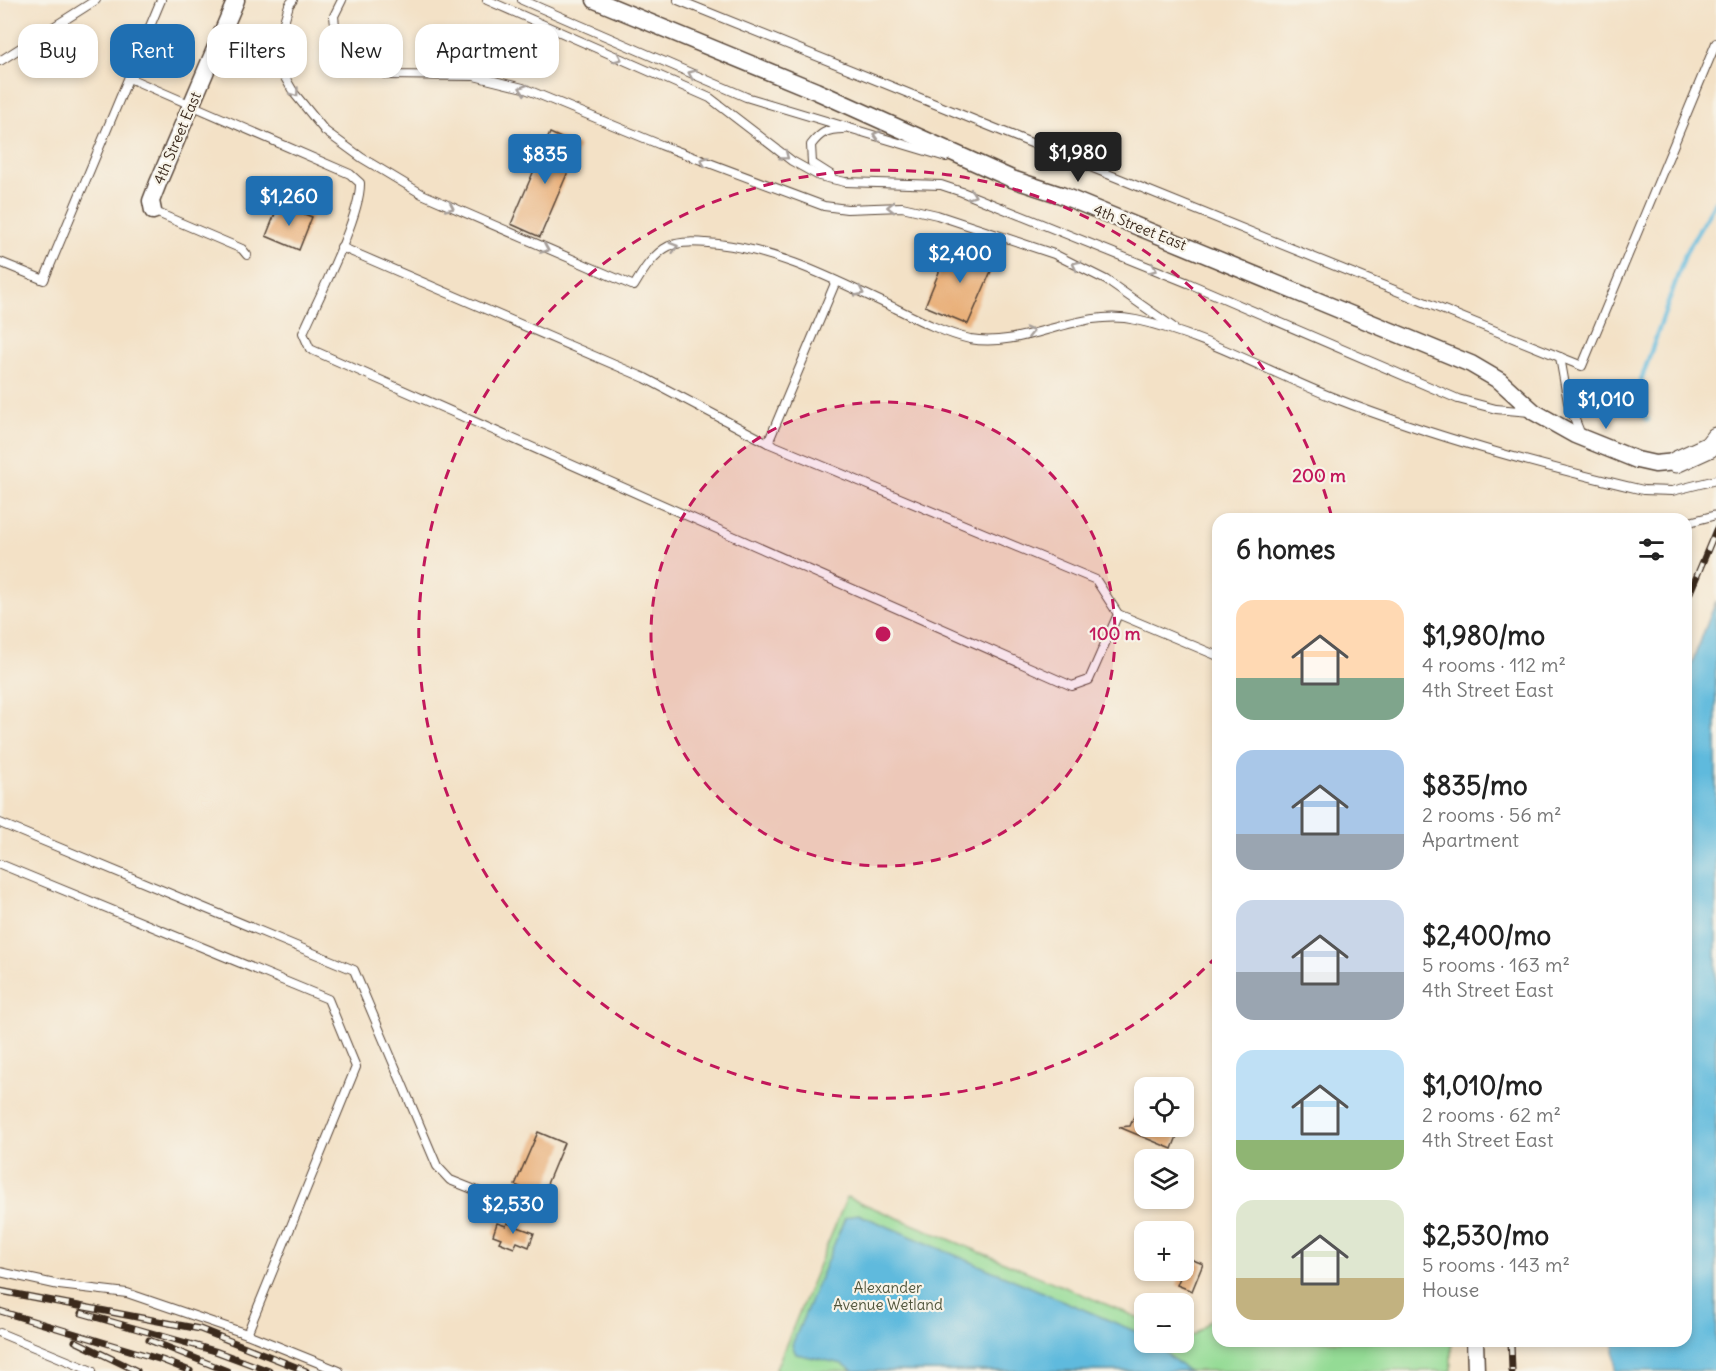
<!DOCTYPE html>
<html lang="en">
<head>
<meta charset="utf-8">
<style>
	body { margin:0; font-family:Delius,sans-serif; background:#f2f2f2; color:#222; height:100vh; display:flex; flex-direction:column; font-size:22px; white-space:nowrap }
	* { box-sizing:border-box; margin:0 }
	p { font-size:20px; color:#767676 }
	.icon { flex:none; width:33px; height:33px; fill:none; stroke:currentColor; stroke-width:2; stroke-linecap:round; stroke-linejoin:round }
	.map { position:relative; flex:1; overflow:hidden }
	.sheet { position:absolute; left:1212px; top:513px; width:480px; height:834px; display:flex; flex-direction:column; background:#fff; border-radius:18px; box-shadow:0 3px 9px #0003 }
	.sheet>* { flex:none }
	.guide { position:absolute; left:18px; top:24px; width:570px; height:54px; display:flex; gap:12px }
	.fabs { position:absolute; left:1134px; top:1077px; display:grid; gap:12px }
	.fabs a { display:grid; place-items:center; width:60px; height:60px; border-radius:12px; background:#fff; box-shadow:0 3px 9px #0003; font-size:30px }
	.price { position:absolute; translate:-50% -51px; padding:0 14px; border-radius:6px; background:#1f6fb2; color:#fff; font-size:20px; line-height:39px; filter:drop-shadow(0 2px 3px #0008) }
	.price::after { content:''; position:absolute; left:50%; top:36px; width:18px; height:14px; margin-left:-9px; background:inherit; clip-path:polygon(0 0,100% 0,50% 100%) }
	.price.current { background:#222; color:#fff }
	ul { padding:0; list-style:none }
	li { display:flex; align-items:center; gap:18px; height:150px; padding:0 24px }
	li span { display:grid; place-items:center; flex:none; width:168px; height:120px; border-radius:18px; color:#555 }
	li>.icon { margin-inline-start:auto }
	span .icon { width:72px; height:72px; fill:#fffc; stroke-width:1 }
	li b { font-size:26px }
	h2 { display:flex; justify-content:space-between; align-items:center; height:72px; padding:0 24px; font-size:26px }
	.pill { padding:0 21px; border-radius:18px; background:#fff; box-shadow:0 3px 9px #0003; font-size:21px; line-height:54px }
	.pill.current { background:#1f6fb2; color:#fff }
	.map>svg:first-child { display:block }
	.green { fill:#94db95; stroke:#68825a; stroke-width:1.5 }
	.water { fill:#5fbadd; stroke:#4d727e; stroke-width:1.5 }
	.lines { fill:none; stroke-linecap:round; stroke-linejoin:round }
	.stream { stroke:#5fbadd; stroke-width:4.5 }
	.building { fill:#e9b07a }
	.service-casing { stroke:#574537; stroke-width:10 }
	.minor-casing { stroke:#574537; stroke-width:19 }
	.tertiary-casing { stroke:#574537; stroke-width:23 }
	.service { stroke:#fff; stroke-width:8 }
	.minor { stroke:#fff; stroke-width:16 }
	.tertiary { stroke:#fff; stroke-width:21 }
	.rail-casing { stroke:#3b2a1e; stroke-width:7 }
	.rail { stroke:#f7f3e8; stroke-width:4.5; stroke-dasharray:14; stroke-linecap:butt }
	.oneway { stroke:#a79f9a }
	.ring { fill:none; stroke:#c2185b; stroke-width:3; stroke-dasharray:10 8 }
	.labels { text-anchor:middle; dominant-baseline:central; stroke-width:4.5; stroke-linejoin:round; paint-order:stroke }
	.street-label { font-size:15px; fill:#3b2a1e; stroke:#f7f3e8 }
	.park-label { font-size:15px; fill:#51563c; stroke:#f7f3e8 }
	.centre { fill:#c2185b; stroke:#f7f3e8; stroke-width:3 }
	.ring-label { font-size:18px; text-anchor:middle; font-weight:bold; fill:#c2185b; stroke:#f7f3e8; stroke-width:4.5; stroke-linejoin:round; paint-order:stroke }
</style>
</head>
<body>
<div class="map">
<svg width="1716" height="1371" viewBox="0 0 1716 1371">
	<rect width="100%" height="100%" fill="#f7f3e8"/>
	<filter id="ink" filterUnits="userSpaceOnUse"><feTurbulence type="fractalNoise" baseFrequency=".0167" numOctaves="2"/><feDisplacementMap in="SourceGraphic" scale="12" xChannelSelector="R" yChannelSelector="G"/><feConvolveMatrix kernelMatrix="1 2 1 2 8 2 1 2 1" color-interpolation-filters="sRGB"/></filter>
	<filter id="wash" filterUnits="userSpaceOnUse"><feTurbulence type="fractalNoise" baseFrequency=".008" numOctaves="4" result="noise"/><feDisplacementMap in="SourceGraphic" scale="24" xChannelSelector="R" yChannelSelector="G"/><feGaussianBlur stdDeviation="1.35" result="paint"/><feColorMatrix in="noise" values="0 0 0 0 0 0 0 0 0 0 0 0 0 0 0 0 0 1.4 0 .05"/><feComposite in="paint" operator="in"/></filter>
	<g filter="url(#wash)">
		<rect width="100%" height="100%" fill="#f3e1c6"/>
		<path class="green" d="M847 1197 1144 1320V1342H1184V1337L1194 1335 1218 1313V1341H1451V1371H775Z"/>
		<g class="water">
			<path d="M1716 601V1371H1615L1614 1341H1686V678Z"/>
			<path d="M858 1214 1144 1335V1342L1153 1343 1188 1371H853L843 1364 796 1354 792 1345 845 1218Z"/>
		</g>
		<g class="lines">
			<path class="stream" d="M1648 420 1632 406 1686 252 1716 201"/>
		</g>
		<g id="blocks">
			<g class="building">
				<path d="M550 133 579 146 540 237 511 224Z"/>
				<path d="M279 204 312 217 299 250 266 236Z"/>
				<path d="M951 243 995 262 968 324 925 306Z"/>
				<path d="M1144 1093V1126H1181L1172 1149 1119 1127 1130 1126Z"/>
				<path d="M538 1132 564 1143 542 1196 515 1185Z"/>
				<path d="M497 1223 506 1226 507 1223 534 1233 529 1247 517 1242 514 1248 499 1242 501 1238 493 1235Z"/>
				<path d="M1188 1258 1203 1264 1192 1291 1177 1285Z"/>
			</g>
		</g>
	</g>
	<g filter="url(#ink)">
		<use href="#blocks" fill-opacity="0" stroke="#574537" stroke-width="1.5"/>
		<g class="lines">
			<defs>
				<g id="service">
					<path d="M293 0 289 5 280 35V69L294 93 325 131 362 158 422 194 634 286C643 271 653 254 669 246 683 240 704 243 718 244 782 251 838 282 895 308 919 320 944 333 970 339 1025 349 1079 307 1136 320 1206 335 1270 373 1337 399 1436 438 1539 465 1643 490L1672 491 1716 480"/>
					<path d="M342 0 334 16 336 35 347 56 365 67 388 75 474 76 523 88 661 145 824 206 847 209 902 207 937 215 1054 254 1106 280 1173 327"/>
					<path d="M487 0 710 98 792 161 819 176 845 182 941 185 962 192 1188 283 1458 399 1496 409 1530 412"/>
					<path d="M522 0 746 97 946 157"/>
					<path d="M678 0 1582 366 1716 43"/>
					<path d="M0 61 96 0"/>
					<path d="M129 78 350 174 360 183C361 216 318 299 303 333L310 349 1072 686 1089 680 1118 614"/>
					<path d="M831 175 812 163 811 145C820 133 827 129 843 129"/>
					<path d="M153 211 242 249 247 255"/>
					<path d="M341 247 645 378 768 443 1096 580 1118 614 1218 656"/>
					<path d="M0 262 44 280 161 0"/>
					<path d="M1560 357 1568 402 1581 435"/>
					<path d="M768 443 836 281"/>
					<path d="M1686 523 1716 515"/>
					<path d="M0 823 354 970 437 1166 450 1180 505 1202"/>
					<path d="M0 864 328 999 356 1067 247 1334 339 1371"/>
					<path d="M0 1272 59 1285 127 1293 247 1334"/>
					<path d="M0 1333 92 1371"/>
				</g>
				<g id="minor">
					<path d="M595 0 816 91 1012 179 1061 195 1471 364 1500 381 1534 412 1575 435 1637 460 1655 464 1676 462"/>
					<path d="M153 211 151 201 158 183 236 0"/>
					<path d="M1475 1341 1476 1371"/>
				</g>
				<path id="tertiary" d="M1676 462 1709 447 1716 438"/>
			</defs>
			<use href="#service" class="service-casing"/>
			<use href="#minor" class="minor-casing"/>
			<use href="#tertiary" class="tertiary-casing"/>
			<use href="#service" class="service"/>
			<use href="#minor" class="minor"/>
			<use href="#tertiary" class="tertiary"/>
			<defs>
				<g id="rail">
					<path d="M1686 602 1716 530"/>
					<path d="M0 1291 200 1329 306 1371"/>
					<path d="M0 1311 162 1360 190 1371"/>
					<path d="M81 1313 215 1351 269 1371"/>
					<path d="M149 1340 227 1371"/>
					<path d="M75 1341 137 1371"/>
					<path d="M1511 1341 1512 1371"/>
				</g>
			</defs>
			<use href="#rail" class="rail-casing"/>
			<use href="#rail" class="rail"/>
		</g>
		<defs><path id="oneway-chevron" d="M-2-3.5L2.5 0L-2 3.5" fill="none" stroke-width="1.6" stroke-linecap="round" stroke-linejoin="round" transform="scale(1.5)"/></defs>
		<g class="oneway">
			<use href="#oneway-chevron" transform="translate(618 58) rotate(24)"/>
			<use href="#oneway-chevron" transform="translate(692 74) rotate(-157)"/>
			<use href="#oneway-chevron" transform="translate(523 89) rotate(-162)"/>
			<use href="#oneway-chevron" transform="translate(295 93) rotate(55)"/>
			<use href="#oneway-chevron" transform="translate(877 135) rotate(-164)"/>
			<use href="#oneway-chevron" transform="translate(785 156) rotate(37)"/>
			<use href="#oneway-chevron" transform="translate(704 161) rotate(-159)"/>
			<use href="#oneway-chevron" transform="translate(972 195) rotate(20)"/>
			<use href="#oneway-chevron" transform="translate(450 207) rotate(25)"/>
			<use href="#oneway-chevron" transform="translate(891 207) rotate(-180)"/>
			<use href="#oneway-chevron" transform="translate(674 247) rotate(-16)"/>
			<use href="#oneway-chevron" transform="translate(545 249) rotate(23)"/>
			<use href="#oneway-chevron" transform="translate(1076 265) rotate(-154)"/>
			<use href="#oneway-chevron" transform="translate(1153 269) rotate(22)"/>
			<use href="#oneway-chevron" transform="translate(860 292) rotate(25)"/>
			<use href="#oneway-chevron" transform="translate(1030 332) rotate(-13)"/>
		</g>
	</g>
	<circle cx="883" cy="634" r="232" fill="#c2185b" fill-opacity=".12"/>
	<g class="ring">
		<circle cx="883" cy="634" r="232"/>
		<path d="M1217 956A464 464 0 1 1 1332 518"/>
	</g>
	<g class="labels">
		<g class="street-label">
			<text transform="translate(177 138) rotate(-67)">4th Street East</text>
			<text transform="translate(1140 227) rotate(22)">4th Street East</text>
		</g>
		<g class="park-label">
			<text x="888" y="1287">Alexander<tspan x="888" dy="17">Avenue Wetland</tspan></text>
		</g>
	</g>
	<circle cx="883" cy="634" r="9" class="centre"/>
	<g class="ring-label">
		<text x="1319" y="482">200 m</text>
		<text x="1115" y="640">100 m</text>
	</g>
</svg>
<div class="fabs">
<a><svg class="icon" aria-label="locate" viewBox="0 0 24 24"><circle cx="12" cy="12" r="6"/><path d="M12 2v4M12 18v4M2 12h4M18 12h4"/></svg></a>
<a><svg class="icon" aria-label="layers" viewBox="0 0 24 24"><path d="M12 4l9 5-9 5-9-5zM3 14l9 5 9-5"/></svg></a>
<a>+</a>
<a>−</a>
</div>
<b class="price current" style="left:1078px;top:183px">$1,980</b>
<b class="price" style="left:545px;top:185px">$835</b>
<b class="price" style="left:289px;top:227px">$1,260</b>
<b class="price" style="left:960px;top:284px">$2,400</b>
<b class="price" style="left:1606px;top:430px">$1,010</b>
<b class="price" style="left:513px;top:1235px">$2,530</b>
<div class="guide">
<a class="pill">Buy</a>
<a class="pill current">Rent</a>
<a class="pill">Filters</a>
<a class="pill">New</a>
<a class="pill">Apartment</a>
</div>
<section class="sheet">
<h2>6 homes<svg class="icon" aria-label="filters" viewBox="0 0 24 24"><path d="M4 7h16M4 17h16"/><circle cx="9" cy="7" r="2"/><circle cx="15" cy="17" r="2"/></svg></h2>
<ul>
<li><span style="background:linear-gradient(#ffd9b3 65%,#7fa58c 0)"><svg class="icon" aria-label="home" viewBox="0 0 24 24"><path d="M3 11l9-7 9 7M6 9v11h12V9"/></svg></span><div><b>$1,980/mo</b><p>4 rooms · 112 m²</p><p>4th Street East</p></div></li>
<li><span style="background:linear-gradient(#a9c7e8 70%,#9aa5b1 0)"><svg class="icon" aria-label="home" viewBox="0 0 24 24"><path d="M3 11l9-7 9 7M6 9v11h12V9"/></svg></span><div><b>$835/mo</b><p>2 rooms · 56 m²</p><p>Apartment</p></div></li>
<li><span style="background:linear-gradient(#c9d6e8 60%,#9aa5b1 0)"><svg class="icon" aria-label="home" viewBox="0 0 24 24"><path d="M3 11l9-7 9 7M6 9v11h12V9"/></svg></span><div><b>$2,400/mo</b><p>5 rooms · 163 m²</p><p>4th Street East</p></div></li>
<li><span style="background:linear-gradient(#bfe0f5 75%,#8fb573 0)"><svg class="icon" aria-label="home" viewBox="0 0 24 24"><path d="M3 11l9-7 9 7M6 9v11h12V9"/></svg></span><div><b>$1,010/mo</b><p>2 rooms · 62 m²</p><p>4th Street East</p></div></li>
<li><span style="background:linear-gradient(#dfe7d0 65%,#c2b280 0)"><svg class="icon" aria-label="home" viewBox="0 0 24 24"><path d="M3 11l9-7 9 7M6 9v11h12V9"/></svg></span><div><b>$2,530/mo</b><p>5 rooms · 143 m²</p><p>House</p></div></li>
</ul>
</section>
</div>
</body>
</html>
